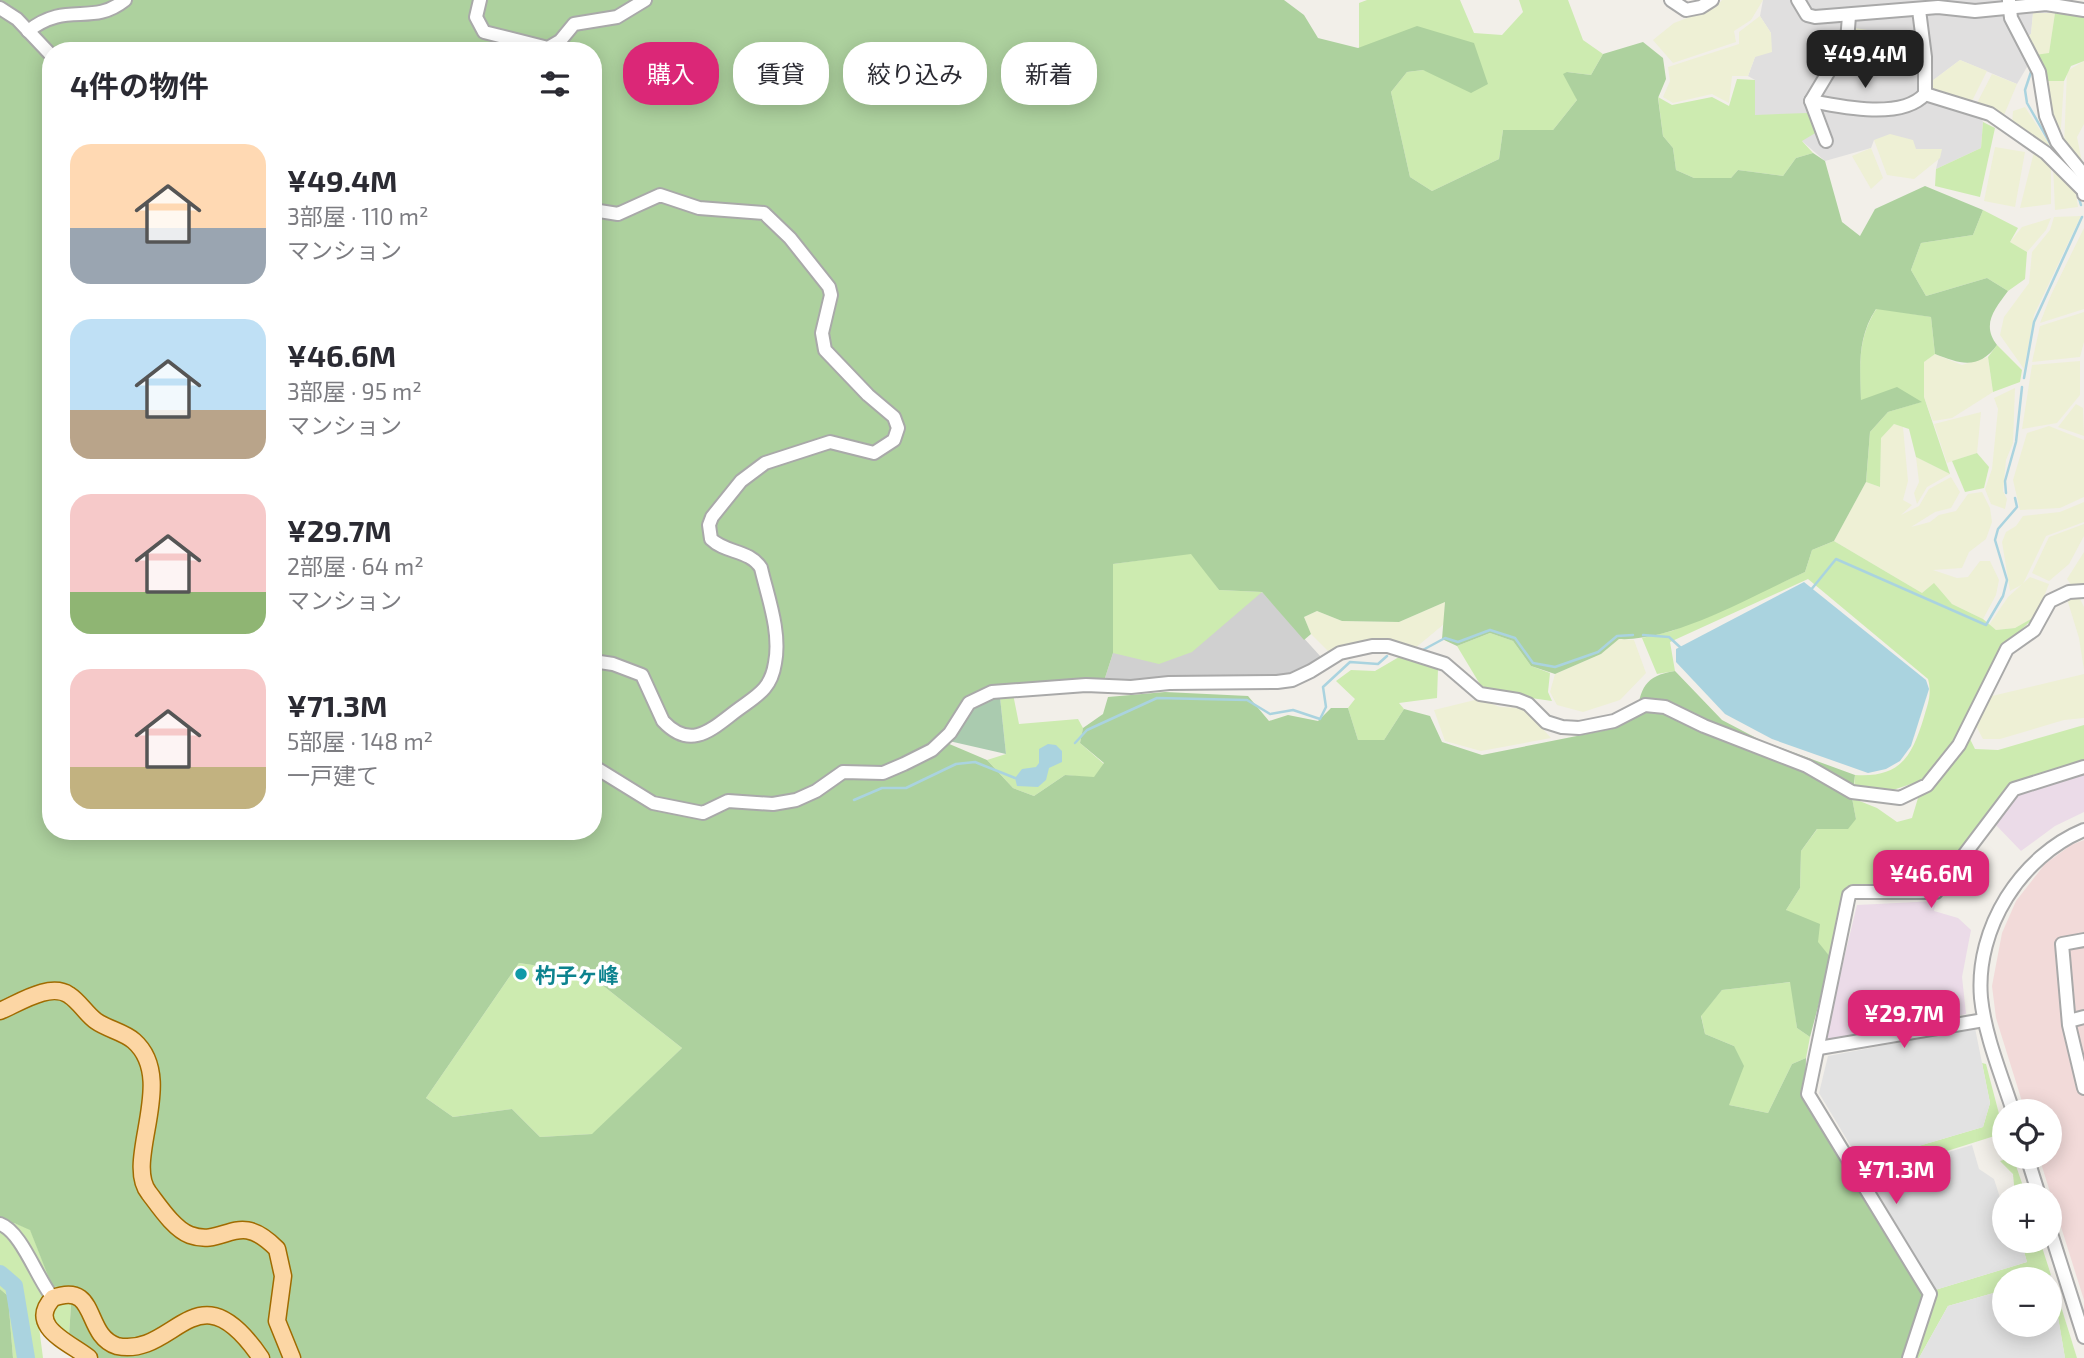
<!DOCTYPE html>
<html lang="ja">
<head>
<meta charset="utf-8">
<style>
	body { margin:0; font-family:"Exo 2","Noto Sans JP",sans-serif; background:#f2f2f3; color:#2b2b33; height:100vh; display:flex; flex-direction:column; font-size:26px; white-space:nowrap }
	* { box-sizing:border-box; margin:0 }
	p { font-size:23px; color:#7c7c81 }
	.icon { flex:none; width:38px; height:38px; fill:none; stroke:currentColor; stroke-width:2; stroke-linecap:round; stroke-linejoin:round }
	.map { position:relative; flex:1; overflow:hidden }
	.panel { position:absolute; left:42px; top:42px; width:560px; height:798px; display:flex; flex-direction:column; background:#fff; border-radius:28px; box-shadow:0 4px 18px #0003 }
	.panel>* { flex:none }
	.banner { position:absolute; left:623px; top:42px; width:665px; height:63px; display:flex; gap:14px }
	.fabs { position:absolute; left:1992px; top:1099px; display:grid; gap:14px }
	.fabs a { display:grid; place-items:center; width:70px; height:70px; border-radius:50%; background:#fff; box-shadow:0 4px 18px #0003; font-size:35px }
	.price { position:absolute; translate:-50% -60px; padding:0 16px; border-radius:14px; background:#db2777; color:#fff; font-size:23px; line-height:46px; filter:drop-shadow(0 2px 4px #0008) }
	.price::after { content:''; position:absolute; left:50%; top:42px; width:21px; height:16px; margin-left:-10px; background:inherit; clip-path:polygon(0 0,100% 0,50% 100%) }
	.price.on { background:#222; color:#fff }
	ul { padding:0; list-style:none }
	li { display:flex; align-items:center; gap:21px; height:175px; padding:0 28px }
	li span { display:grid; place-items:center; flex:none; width:196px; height:140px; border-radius:21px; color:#555 }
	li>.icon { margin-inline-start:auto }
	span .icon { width:84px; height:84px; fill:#fffc; stroke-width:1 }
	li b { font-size:30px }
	h2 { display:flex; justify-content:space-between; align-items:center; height:84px; padding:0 28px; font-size:30px }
	.tag { padding:0 24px; border-radius:28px; background:#fff; box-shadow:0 4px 18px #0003; font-size:24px; line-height:63px }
	.tag.on { background:#db2777; color:#fff }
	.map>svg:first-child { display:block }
	.residential { fill:#e0dfdf }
	.commercial { fill:#f2dad9 }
	.industrial { fill:#ebdbe8 }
	.religious { fill:#d0d0d0 }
	.farmland { fill:#eef0d5 }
	.grass { fill:#cdebb0 }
	.forest { fill:#add19e; fill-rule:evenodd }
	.cemetery { fill:#aacbaf }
	.parking { fill:#e2e2e2 }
	.water { fill:#aad3df }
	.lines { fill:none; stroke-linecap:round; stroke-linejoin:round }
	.stream { stroke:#aad3df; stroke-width:2.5 }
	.river { stroke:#aad3df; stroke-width:18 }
	.minor-casing { stroke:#a9a9a9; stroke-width:16 }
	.major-casing { stroke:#a06b00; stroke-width:19 }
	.minor { stroke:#fff; stroke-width:12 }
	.major { stroke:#fcd6a4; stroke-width:16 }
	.culture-dot { fill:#0f9aa8; stroke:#fff; stroke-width:2.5 }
	.labels { text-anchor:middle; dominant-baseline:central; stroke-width:7; stroke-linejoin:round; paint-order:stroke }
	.culture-label { font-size:21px; font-weight:bold; fill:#0d838f; stroke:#fff; text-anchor:start }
</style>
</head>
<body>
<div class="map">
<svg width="2084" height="1358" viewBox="0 0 2084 1358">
	<rect width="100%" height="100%" fill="#f2efe9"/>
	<path class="residential" d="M1763 0H2067V4L2055 13H2033L2031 34 2025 39 2027 67 2017 84 1960 60 1932 81 1976 105 1983 122 1981 148 1936 169 1941 149H1916L1874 140 1871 148 1825 161 1802 141 1755 116V80L1748 76 1755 57 1771 33 1760 16Z"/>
	<path class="commercial" d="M2084 840V1300L2039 1157H2049V1111H2025L1996 1018 1992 986 2002 933 2016 901 2045 864 2071 845Z"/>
	<g class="industrial">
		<path d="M2084 771V812L2055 826 2021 851 1994 823 2016 793Z"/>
		<path d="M1936 901 1934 911 1958 918 1971 930 1962 977 1966 1014 1831 1042 1825 1037 1857 905Z"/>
	</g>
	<path class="religious" d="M1262 592 1321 657 1296 675 1165 682 1104 681 1113 653Z"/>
	<g class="farmland">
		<path d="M1722 0H1763L1751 20 1734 31 1736 42 1673 63 1653 40 1674 23 1716 7Z"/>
		<path d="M2033 13H2055L2049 54 2035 55 2025 39 2031 34Z"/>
		<path d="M1760 16 1771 33 1772 52 1755 57 1748 76H1732L1729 103 1712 94 1673 103 1663 97 1670 81 1668 67 1739 44V32Z"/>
		<path d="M1855 28 1886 33 1881 65 1865 62 1851 47Z"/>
		<path d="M1960 60 1987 71 1971 103 1932 94V81Z"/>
		<path d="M2084 61V124L2077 137 2084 172 2064 147 2067 71Z"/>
		<path d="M1992 74 2017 84 2004 115 1976 105Z"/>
		<path d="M2043 81H2064L2060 143Z"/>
		<path d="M2025 107 2049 144 2051 153 2012 124 2013 111Z"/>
		<path d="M1890 134 1913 140 1916 149H1942L1940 158 1914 179 1887 175 1874 140Z"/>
		<path d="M1995 147 2025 152 2015 207 1984 201Z"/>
		<path d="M1871 148 1883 178 1871 189 1852 156Z"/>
		<path d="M2034 152 2051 163V204L2020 208Z"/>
		<path d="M2053 164 2075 187 2078 207 2055 210Z"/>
		<path d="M2081 216 2034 315 2024 369 2000 335 2004 317 2029 283 2032 252 2050 230 2054 217Z"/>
		<path d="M2051 218 2046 230 2027 252 2010 242 2022 227Z"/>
		<path d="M2084 228V309L2040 323 2051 295Z"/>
		<path d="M2084 312V342L2080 357 2032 362 2040 326Z"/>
		<path d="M1935 354 1962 365 1988 357 1993 392 1952 418 1933 421 1924 397V362Z"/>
		<path d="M2080 361V395L2057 423 2022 429 2032 365Z"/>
		<path d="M2015 388 2013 443 2006 460 2003 491 2007 499 2005 509 1991 504 1985 489 1992 469 1998 409 1994 398Z"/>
		<path d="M2076 404 2083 408 2084 436 2058 427Z"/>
		<path d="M1981 412 1977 453 1947 463 1934 424Z"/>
		<path d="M1894 424 1903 427 1908 481 1903 500 1912 505 1901 515 1919 506 1929 489 1951 477 1960 492 1951 508 1935 512 1911 527 1930 522 1939 515 1956 511 1968 494 1982 492 1990 508 1992 522 1986 539 1969 552 1962 568 1933 570 1957 578 1968 577 1980 561H1990L1999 580 1996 595 1983 619 1952 604 1934 584 1922 593 1834 541 1866 482 1880 487 1881 437Z"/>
		<path d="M2049 426 2084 440V497L2060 508 2020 510 2013 480 2027 433Z"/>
		<path d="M1916 457 1950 474 1927 487 1917 504 1914 493 1919 482Z"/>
		<path d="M2084 502V522L2046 536 2023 584 2010 591 2002 542 2006 532 2016 526 2023 516 2060 512Z"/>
		<path d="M2084 524V536L2069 564 2049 581 2032 573 2049 537Z"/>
		<path d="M2084 552V585L2072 586 2067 579Z"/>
		<path d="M2030 577 2049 584 2036 616 2015 628 1996 630 1989 625 2008 597Z"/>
		<path d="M2067 599H2080L2084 607V670L2079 638Z"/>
		<path d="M1445 602 1444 624 1414 649 1380 641 1329 652 1311 634 1304 617 1317 611 1342 621 1399 622Z"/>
		<path d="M1619 639 1634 640 1646 673 1620 700 1583 712 1557 705 1550 692 1555 674 1601 654Z"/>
		<path d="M2084 674V718L2064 720 2000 739H1983L1976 726 1992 696Z"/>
		<path d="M1479 699 1500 707 1524 708 1551 738 1481 751 1445 741 1434 710Z"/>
	</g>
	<g class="grass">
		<path d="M1367 0H1460L1474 33 1502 35 1523 12 1519 0H1568L1583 40 1603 54 1591 75 1567 72 1577 100 1553 130H1503L1499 159 1432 191 1410 177 1391 92 1407 72 1423 70 1488 83 1359 48V3Z"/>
		<path d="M2055 13 2084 17V61L2071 66 2064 81H2043L2035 55 2049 53Z"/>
		<path d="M1737 79 1755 80V115L1807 113 1817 132 1802 141 1813 153 1796 158 1783 176 1738 170 1731 178H1694L1676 170 1673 148 1663 136 1658 97 1672 105 1712 97 1729 106Z"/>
		<path d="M1983 122 1995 128 1980 197 1935 186 1936 169 1981 148Z"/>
		<path d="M1983 210 2018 228 2010 242 2027 252 2025 279 2008 291 1987 278 1926 296 1911 270 1921 243 1973 235Z"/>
		<path d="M1877 308 1931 317 1935 354 1924 362V397L1950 474 1916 457 1909 429 1894 424 1881 438 1880 487 1866 482 1870 432 1888 412 1921 402 1861 400C1860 366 1857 338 1877 308Z"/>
		<path d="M1997 345 2022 370 2020 382 1993 392 1988 357Z"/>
		<path d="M1977 453 1989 467 1984 488 1965 492 1952 461Z"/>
		<path d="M1834 541 1922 593 1934 583 1952 604 1983 619 1996 630 2015 628 2036 616 2005 645 1960 738 1920 781 1887 792 1854 788 1855 775C1901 778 1912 756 1924 717 1928 703 1932 694 1928 679L1808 579 1670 642 1675 671 1657 674 1642 638 1672 631 1805 572 1812 550Z"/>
		<path d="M1192 553 1219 590 1262 592 1192 652 1159 664 1113 653V564Z"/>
		<path d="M1490 633 1513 641 1531 666 1550 673 1548 692 1552 701 1484 691 1457 646Z"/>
		<path d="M1399 657 1438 669 1437 698 1399 703 1404 709 1384 740H1358L1348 708 1355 699 1336 681 1351 670 1375 671Z"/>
		<path d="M1013 694 1019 724 1078 719 1083 728 1080 743 1104 764 1094 778 1065 775 1034 796 1013 788 987 760 1006 754 1000 697Z"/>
		<path d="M2084 725V763L2010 785 1933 891 1847 886 1831 958 1786 910 1800 888 1801 851 1818 828 1856 819 1852 798 1877 808 1897 822 1912 818 1918 798 1932 789 1969 737 1975 749 1998 750Z"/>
		<path d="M519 963 587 973 682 1048 593 1134 540 1137 512 1109 453 1117 426 1098Z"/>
		<path d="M1791 982 1797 1028 1810 1037 1806 1058 1792 1064 1768 1113 1729 1105 1734 1046 1705 1034 1701 1015 1722 990Z"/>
		<path d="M1982 1063 1986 1064 2004 1133 1868 1176 1861 1163 1983 1127 1990 1103Z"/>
		<path d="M2013 1157 2026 1195H2015L2013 1174 2000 1161Z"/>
		<path d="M0 1223H14L30 1229 52 1285 72 1290 69 1335 39 1327 43 1358H13L8 1296 0 1289Z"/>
		<path d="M2021 1241H2040L2051 1275 2038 1279H2004V1290L1948 1306 1919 1358H1911L1935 1290 2027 1262Z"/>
		<path d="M2055 1300H2059L2077 1358H2065Z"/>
	</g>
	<g class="forest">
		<path d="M0 0H1284L1304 15 1318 38 1358 48 1417 26 1474 43 1488 84 1471 93 1423 70 1407 72 1391 92 1410 177 1432 191 1499 159 1503 130H1553L1577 100 1563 74 1567 72 1591 75 1603 54 1643 42 1663 58 1666 79 1658 98 1663 136 1673 148 1676 170 1694 178H1731L1738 170 1783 176 1796 158 1813 153 1825 161 1842 222 1860 236 1875 209 1925 186 1983 210 1973 235 1921 243 1911 270 1926 296 1987 278 2008 291C1995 309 1981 324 1997 345 1979 370 1960 364 1935 354L1931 317 1876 309C1857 338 1860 366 1861 400L1897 387 1922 402 1888 412 1870 432 1866 482 1834 541 1812 550 1805 572C1754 595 1674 642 1619 639L1601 654 1555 674 1531 666 1513 641 1490 633 1457 646 1442 639 1445 602 1399 622 1342 621 1317 611 1304 617 1311 634 1304 640 1262 592 1219 590 1191 554 1113 564V653L1104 681 995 686 969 695 945 727 947 743 987 760 1013 788 1034 796 1065 775 1094 777 1104 763 1080 743 1083 728 1103 714 1108 697 1165 692 1248 696 1269 721 1288 715 1318 721 1331 708H1348L1358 740H1384L1404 709 1430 716 1442 742 1482 755 1612 729 1636 717C1641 688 1644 676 1675 671L1722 720 1762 741 1855 775 1852 798 1856 819 1848 829H1817L1801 851 1800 888 1786 910 1820 924 1818 942 1831 958 1810 1037 1797 1028 1790 982 1722 990 1701 1016 1705 1034 1734 1046 1744 1066 1729 1105 1768 1113 1792 1064 1806 1058 1805 1096 1925 1294 1905 1358H99L69 1335 72 1290 52 1286 30 1230 14 1223H0ZM51 51H593V831H51ZM519 963 587 973 682 1048 592 1134 540 1137 512 1109 453 1117 426 1098Z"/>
		<path d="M0 1289 8 1296 13 1358H0Z"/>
	</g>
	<path class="cemetery" d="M1000 697 1006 754 949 741 977 702Z"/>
	<g class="parking">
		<path d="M1975 1028 1990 1103 1983 1127 1861 1163 1819 1093 1828 1056Z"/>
		<path d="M1972 1145 1979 1169 1994 1179 2004 1210V1241H2021L2027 1262 1935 1290 1868 1176Z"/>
		<path d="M2051 1275 2065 1358H1919L1948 1306 2004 1290V1325H2049V1279H2038Z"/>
	</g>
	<g class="water">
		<path d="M1804 582 1926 680 1929 689 1911 746 1900 761 1886 769 1868 773 1772 739 1725 714 1676 662V649Z"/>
		<path d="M1048 744 1056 745 1062 751V762L1049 768 1046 780 1038 787 1017 786 1015 778 1022 769 1036 767 1039 763V749Z"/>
	</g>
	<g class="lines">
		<g class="stream">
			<path d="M2007 24 2018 45"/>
			<path d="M2032 69 2025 90 2027 103 2059 159 2067 163"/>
			<path d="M2078 195 2081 205"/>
			<path d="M2024 378 2034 322 2082 217"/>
			<path d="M2006 493 2005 481 2016 442 2022 387"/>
			<path d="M1810 591 1836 559 1986 625 2003 596 2007 580 1995 540 1998 529 2017 507 2015 498"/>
			<path d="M1643 635 1669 637 1681 648"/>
			<path d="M1421 651 1445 638 1458 642 1490 630 1515 638 1533 663 1555 667 1598 652 1617 636 1633 635"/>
			<path d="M1075 743 1087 730 1157 698 1247 700 1270 714 1293 710 1320 719 1326 707 1323 687 1350 662 1378 664 1387 656"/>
			<path d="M854 800 882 788H906L956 764 975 762 1015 778"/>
		</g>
		<path class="river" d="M0 1274 14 1286 26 1358"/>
		<defs>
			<g id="minor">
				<path d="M480 0 476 17 484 32 548 48 560 41 574 24 617 17 645 0"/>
				<path d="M1671 0 1686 10 1701 7 1712 0"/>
				<path d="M1798 0 1807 15 1815 17 1938 7 1975 11 2046 4 2084 10"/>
				<path d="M2009 1 2011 18 2039 72 2046 116 2057 142 2083 174 2084 194"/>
				<path d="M0 8 17 19 51 55"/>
				<path d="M28 31C68 0 91 27 125 0"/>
				<path d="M1925 94 1990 114 2046 153 2082 189"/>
				<path d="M1811 101C1841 107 1902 120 1925 94V57L1919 10"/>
				<path d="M1826 141 1811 101 1847 41 1849 16"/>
				<path d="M593 210 618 214 660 195 699 208 764 213 790 238 829 287 831 295 822 333 825 350 868 395 894 417 898 428 894 440 874 453 830 442 765 463 741 481 712 517 709 525 711 539C725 553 750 550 761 568 768 598 781 632 775 663 771 690 756 696 736 711 712 729 691 751 663 721L642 675 613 664 593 661"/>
				<path d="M593 766 653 803 703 813 728 801 773 804 796 800 816 791 843 772 883 773 904 764 932 750 950 733 969 703 992 692 1086 685 1131 687 1169 683 1277 682 1292 680 1311 671 1340 653 1372 646H1388L1445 664 1480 694 1518 700 1528 704 1546 722 1562 727 1579 728 1614 721 1645 705 1665 707 1704 726 1807 766 1852 792 1900 798 1927 785 1959 745 2007 649 2034 630 2050 601 2069 592 2084 591"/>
				<path d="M2084 940 2062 944 2069 1025 2084 1088"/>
				<path d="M2069 1021 2084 1017"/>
				<path d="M1819 1048 1984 1020"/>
				<path d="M2013 1111C2001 1074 1985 1036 1981 998 1975 928 2021 856 2084 830"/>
				<path d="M2027 1157 2039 1195"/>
				<path d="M0 1224C22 1232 37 1279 53 1298"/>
				<path d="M2049 1227 2084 1337"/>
				<path d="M1909 1358 1930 1294 1808 1094 1849 895 1853 892H1936L2014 789 2084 767"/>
			</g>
			<g id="major">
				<path d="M0 1011C19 1003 50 982 69 995 80 1002 86 1014 96 1021 107 1029 124 1032 134 1041 178 1080 123 1161 149 1193 159 1206 174 1229 190 1235 226 1248 237 1208 277 1249L283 1276 277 1321 292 1358"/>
				<path d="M89 1358C71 1343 26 1327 53 1298 99 1281 83 1335 117 1346 176 1358 196 1263 261 1358"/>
			</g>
		</defs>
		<use href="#minor" class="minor-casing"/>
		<use href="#major" class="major-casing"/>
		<use href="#minor" class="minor"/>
		<use href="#major" class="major"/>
	</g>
	<circle class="culture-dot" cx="521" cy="974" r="7"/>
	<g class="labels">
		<g class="culture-label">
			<text x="535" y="974">杓子ヶ峰</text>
		</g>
	</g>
</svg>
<div class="fabs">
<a><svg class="icon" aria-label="locate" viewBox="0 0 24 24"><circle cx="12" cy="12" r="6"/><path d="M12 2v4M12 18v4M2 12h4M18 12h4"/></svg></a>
<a>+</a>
<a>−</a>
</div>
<b class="price on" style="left:1865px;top:90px">¥49.4M</b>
<b class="price" style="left:1931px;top:910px">¥46.6M</b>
<b class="price" style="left:1904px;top:1050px">¥29.7M</b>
<b class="price" style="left:1896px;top:1206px">¥71.3M</b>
<div class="banner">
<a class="tag on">購入</a>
<a class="tag">賃貸</a>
<a class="tag">絞り込み</a>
<a class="tag">新着</a>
</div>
<section class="panel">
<h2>4件の物件<svg class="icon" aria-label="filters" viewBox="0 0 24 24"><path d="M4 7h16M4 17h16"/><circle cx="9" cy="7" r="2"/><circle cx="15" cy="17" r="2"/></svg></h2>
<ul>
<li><span style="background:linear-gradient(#ffd9b3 60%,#9aa5b1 0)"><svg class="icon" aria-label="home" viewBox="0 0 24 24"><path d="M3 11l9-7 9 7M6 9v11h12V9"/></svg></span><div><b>¥49.4M</b><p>3部屋 · 110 m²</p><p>マンション</p></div></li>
<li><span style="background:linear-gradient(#bfe0f5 65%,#b9a48a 0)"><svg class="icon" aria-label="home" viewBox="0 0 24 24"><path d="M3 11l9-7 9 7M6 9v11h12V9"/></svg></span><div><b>¥46.6M</b><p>3部屋 · 95 m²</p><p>マンション</p></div></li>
<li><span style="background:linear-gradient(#f6c9c9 70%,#8fb573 0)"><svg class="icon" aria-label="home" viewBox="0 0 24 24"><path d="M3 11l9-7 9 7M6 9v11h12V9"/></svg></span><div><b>¥29.7M</b><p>2部屋 · 64 m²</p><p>マンション</p></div></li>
<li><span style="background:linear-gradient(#f6c9c9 70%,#c2b280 0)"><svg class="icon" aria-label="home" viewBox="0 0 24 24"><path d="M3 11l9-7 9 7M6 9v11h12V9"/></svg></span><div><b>¥71.3M</b><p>5部屋 · 148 m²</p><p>一戸建て</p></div></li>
</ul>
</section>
</div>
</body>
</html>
